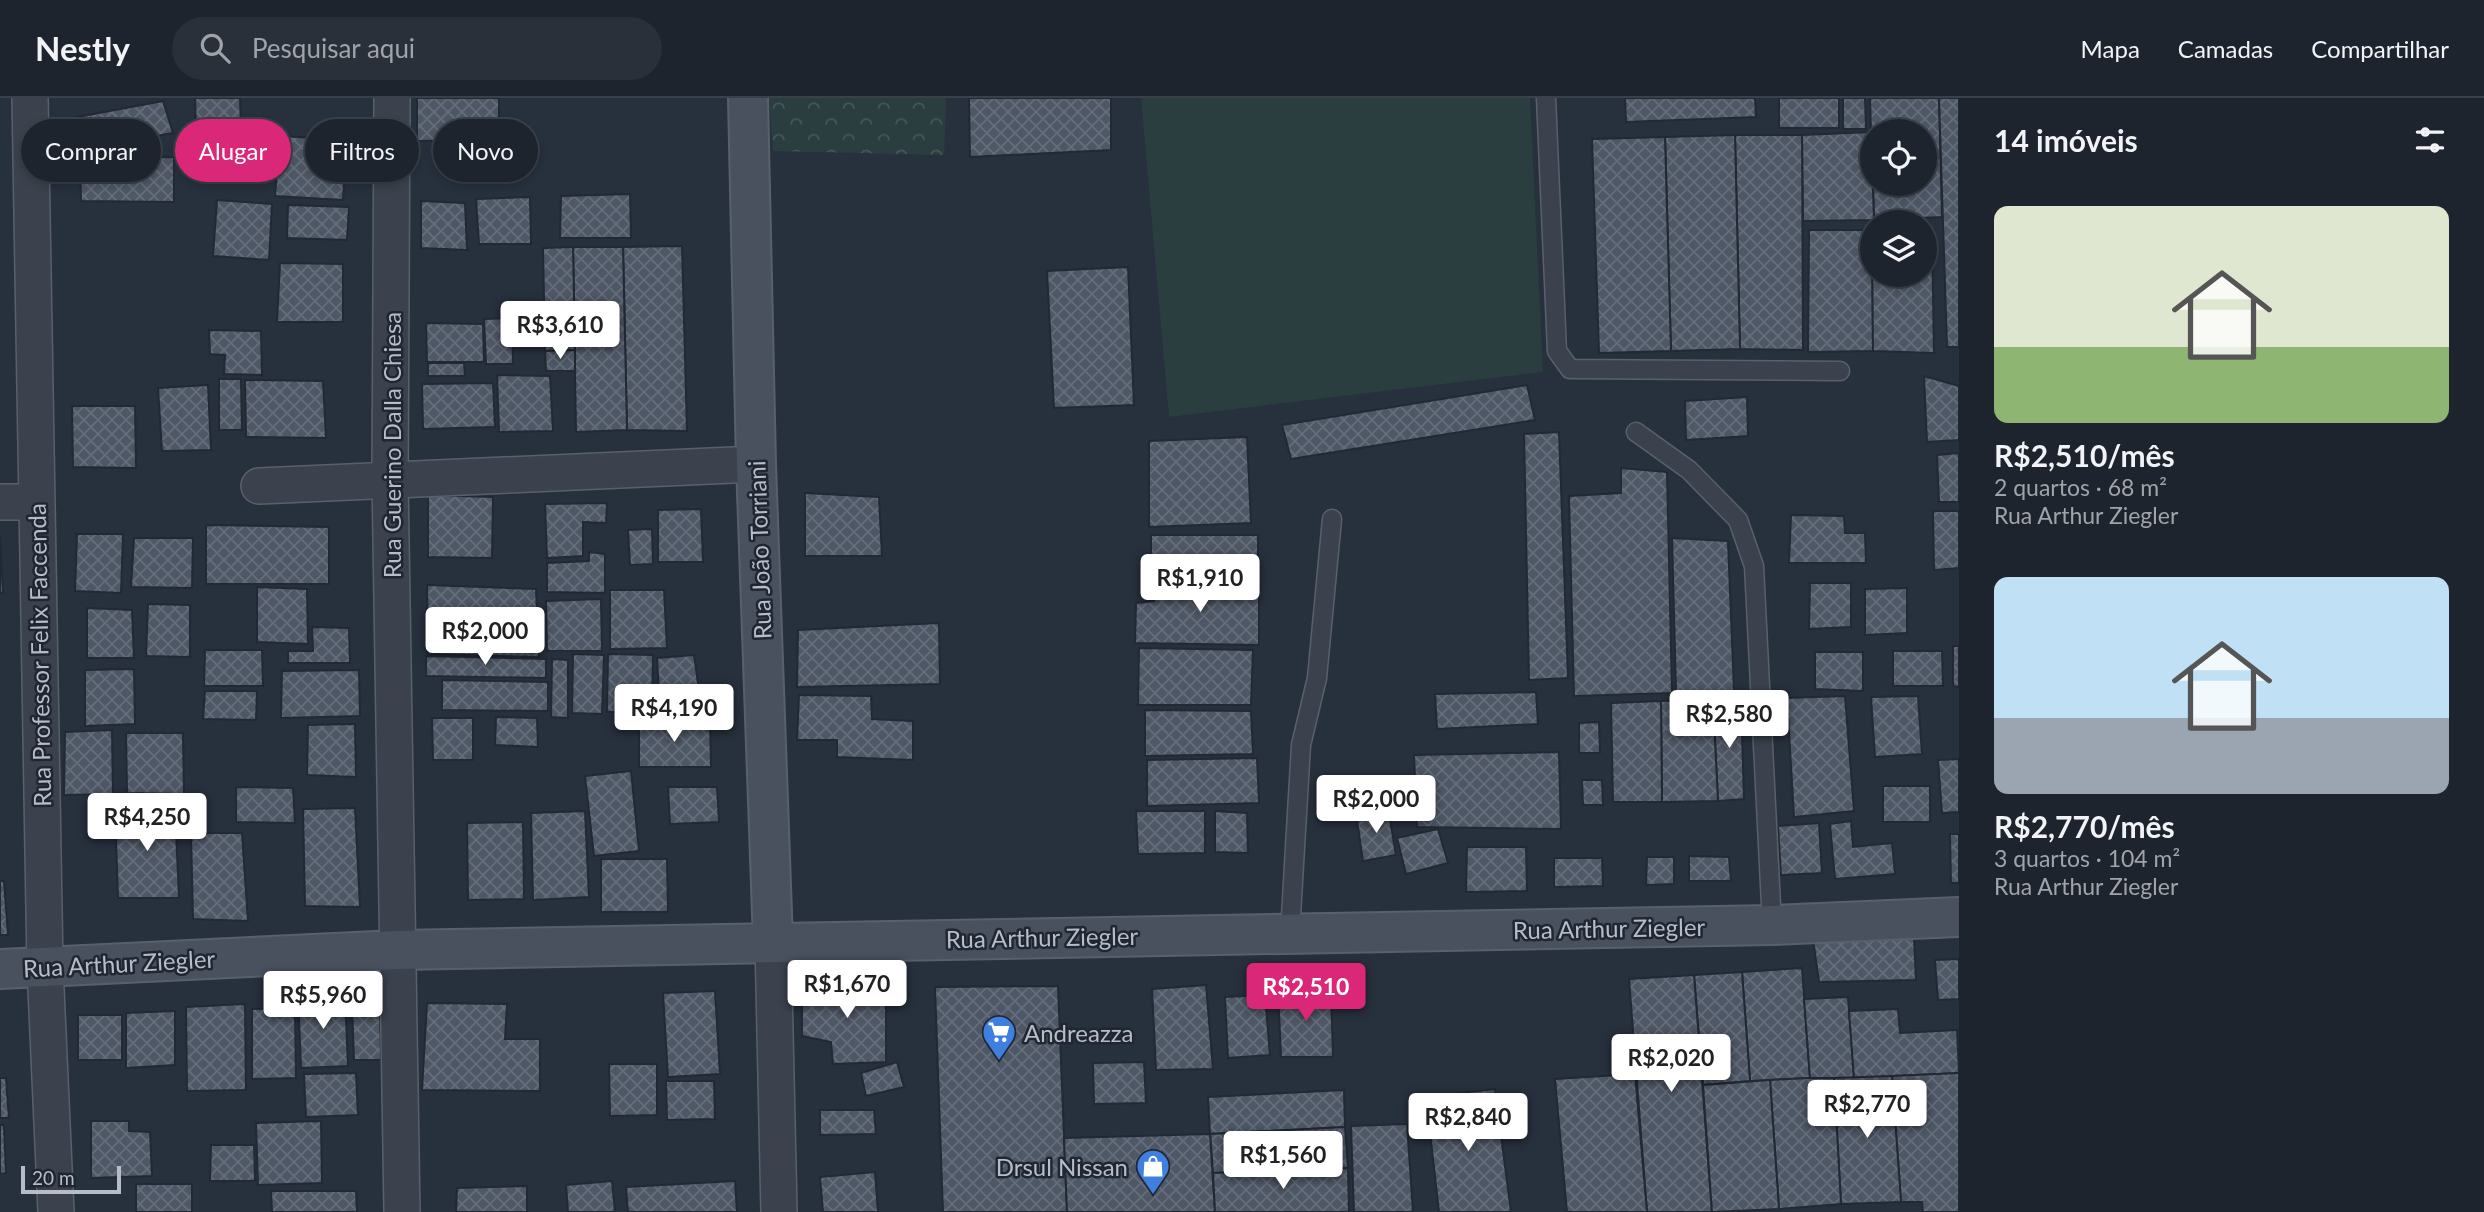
<!DOCTYPE html>
<html lang="pt">
<head>
<meta charset="utf-8">
<style>
	body { margin:0; font-family:Lato,sans-serif; background:#2a303a; color:#f1f3f6; height:100vh; display:flex; flex-direction:column; font-size:26px; white-space:nowrap }
	* { box-sizing:border-box; margin:0 }
	p { font-size:23px; color:#a0a4aa }
	.icon { flex:none; width:38px; height:38px; fill:none; stroke:currentColor; stroke-width:2; stroke-linecap:round; stroke-linejoin:round }
	.map { position:relative; flex:1; overflow:hidden }
	.side { display:flex; flex-direction:column; background:#1d242e; width:525px }
	.side>* { flex:none }
	.banner { position:absolute; left:21px; top:21px; width:665px; height:63px; display:flex; gap:14px }
	.fabs { position:absolute; left:1860px; top:21px; display:grid; gap:14px }
	.fabs a { display:grid; place-items:center; width:77px; height:77px; border-radius:50%; background:#1d242e; box-shadow:0 4px 10px #0003,0 0 0 2px #3b414a; font-size:35px }
	.scale { position:absolute; left:21px; bottom:18px; width:100px; box-sizing:border-box; padding-left:7px; border:4px solid #b7bdc8; border-top:0; font-size:19px; line-height:24px; white-space:nowrap; color:#b7bdc8; -webkit-text-stroke:5px #202732; paint-order:stroke }
	.price { position:absolute; translate:-50% -60px; padding:0 16px; border-radius:7px; background:#fff; color:#222; font-size:23px; line-height:46px; filter:drop-shadow(0 2px 4px #0008) }
	.price::after { content:''; position:absolute; left:50%; top:42px; width:21px; height:16px; margin-left:-10px; background:inherit; clip-path:polygon(0 0,100% 0,50% 100%) }
	.price.current { background:#db2777; color:#fff }
	ul { padding:0; list-style:none }
	li { display:grid; align-content:center; gap:14px; height:371px; padding:0 35px }
	li span { display:grid; place-items:center; height:217px; border-radius:14px; color:#555 }
	li>.icon { margin-inline-start:auto }
	span .icon { width:126px; height:126px; fill:#fffc; stroke-width:1 }
	li b { font-size:30px }
	h2 { display:flex; justify-content:space-between; align-items:center; height:84px; padding:0 35px; font-size:30px }
	.tag { padding:0 24px; border-radius:32px; background:#1d242e; box-shadow:0 4px 10px #0003,0 0 0 2px #3b414a; font-size:24px; line-height:63px }
	.tag.current { background:#db2777; color:#fff }
	header { display:flex; align-items:center; gap:42px; box-sizing:border-box; height:98px; padding:0 35px; background:#1d242e; border-bottom:2px solid #3b414a }
	header strong { font-size:33px }
	nav { display:flex; gap:38px; margin-inline-start:auto; font-size:24px }
	.search { width:490px; height:63px; background:#2a303a; display:flex; align-items:center; gap:18px; box-sizing:border-box; padding:0 24px; border-radius:38px; color:#a0a4aa; font-size:26px }
	main { display:flex; flex:1; min-height:0 }
	.map>svg:first-child { display:block }
	.grass { fill:#2a3d3f }
	.forest { fill:url(#forest-crowns) }
	.building { fill:url(#building-cross-hatch); stroke:#222934; stroke-width:2 }
	.lines { fill:none; stroke-linecap:round; stroke-linejoin:round }
	.lane-casing { stroke:#59606b; stroke-width:21 }
	.street-casing { stroke:#59606b; stroke-width:38 }
	.secondary-casing { stroke:#59606b; stroke-width:42 }
	.lane { stroke:#3b424d; stroke-width:18 }
	.street { stroke:#3b424d; stroke-width:35 }
	.secondary { stroke:#49515f; stroke-width:38 }
	.labels { text-anchor:middle; dominant-baseline:central; stroke-width:5; stroke-linejoin:round; paint-order:stroke }
	.street-label { font-size:24px; fill:#b7bdc8; stroke:#202732 }
	.poi-label { font-size:24px; fill:#b7bdc8; stroke:#202732; text-anchor:start }
</style>
</head>
<body>
<header>
<strong>Nestly</strong>
<div class="search"><svg class="icon" aria-label="search" viewBox="0 0 24 24"><circle cx="10" cy="10" r="6"/><path d="M15 15l6 6"/></svg>Pesquisar aqui</div>
<nav><a>Mapa</a><a>Camadas</a><a>Compartilhar</a></nav>
</header>
<main>
<div class="map">
<svg width="1959" height="1114" viewBox="0 0 1959 1114">
	<defs>
		<pattern id="forest-crowns" width="20" height="18" patternUnits="userSpaceOnUse" patternTransform="scale(1.75)"><rect width="20" height="18" fill="#2a3d3f"/><path d="M2 6a3 3 0 1 1 6 0M12 15a3 3 0 1 1 6 0" fill="none" stroke="#475759"/></pattern>
		<pattern id="building-cross-hatch" width="8" height="8" patternUnits="userSpaceOnUse" patternTransform="scale(1.75)"><rect width="8" height="8" fill="#4e5765"/><path d="M0 0l8 8M0 8l8-8" fill="none" stroke="#656d7a"/></pattern>
	</defs>
	<rect width="100%" height="100%" fill="#27303d"/>
	<path class="grass" d="M1141 0H1530L1543 274 1169 319Z"/>
	<path class="forest" d="M769 0H946L944 57 773 53Z"/>
	<g class="building">
		<path d="M195 0H240L241 32 196 33Z"/>
		<path d="M417 0H499V42L417 43Z"/>
		<path d="M969 0H1111V52L970 59Z"/>
		<path d="M1625 0H1755L1756 19 1626 24Z"/>
		<rect x="1779" y="0" width="60" height="30"/>
		<path d="M1843 0H1865L1866 31H1843Z"/>
		<path d="M1870 0H1939L1942 119 1874 122 1873 86H1925V33H1872V69Z"/>
		<path d="M1939 0H1959V249H1947Z"/>
		<path d="M163 3 173 35 81 51 72 20Z"/>
		<path d="M1871 34 1874 122 1803 123 1802 37Z"/>
		<path d="M1735 37H1802L1803 252 1740 251Z"/>
		<path d="M1735 37 1740 251 1671 253 1665 39Z"/>
		<path d="M280 38 347 42 343 102 275 98Z"/>
		<path d="M1665 39 1671 253 1599 255 1592 41Z"/>
		<path d="M174 59V104L81 103 80 60Z"/>
		<path d="M630 96 631 140H560L561 98Z"/>
		<path d="M530 99 531 146H479L476 101Z"/>
		<path d="M217 102 272 106 269 162 213 158Z"/>
		<path d="M421 103 465 105 467 152 421 150Z"/>
		<path d="M288 107 349 109 347 142 287 140Z"/>
		<path d="M1809 132H1872L1873 253 1808 254Z"/>
		<path d="M1872 132V177H1925V132H1932L1934 255 1873 253Z"/>
		<path d="M682 148 687 333 627 332 623 149Z"/>
		<path d="M573 149H623L627 332 576 334Z"/>
		<path d="M573 149 575 252 545 253 543 150Z"/>
		<path d="M280 165 343 166V224H277Z"/>
		<path d="M1128 169 1134 307 1054 310 1047 173Z"/>
		<path d="M512 220 513 266H486L484 221Z"/>
		<path d="M426 225 483 226 484 264H427Z"/>
		<path d="M209 232 261 233 262 277 224 276 225 257 210 256Z"/>
		<path d="M575 252V273H546L545 253Z"/>
		<path d="M428 265H464L465 278H428Z"/>
		<path d="M497 277 550 278 553 333 499 334Z"/>
		<path d="M1924 278 1959 288V342L1927 344Z"/>
		<path d="M219 281H241L242 332H219Z"/>
		<path d="M245 282 323 283 326 340 246 339Z"/>
		<path d="M493 285 495 329 423 331 422 286Z"/>
		<path d="M208 287 211 352 162 353 158 290Z"/>
		<path d="M1527 287 1535 322 1291 361 1282 327Z"/>
		<path d="M1747 299 1748 338 1686 342 1685 303Z"/>
		<path d="M72 308H135L136 370 73 369Z"/>
		<path d="M1559 334 1568 580 1529 582 1524 336Z"/>
		<path d="M1247 339 1251 425 1149 429V343Z"/>
		<path d="M1959 355V404H1939L1937 357Z"/>
		<path d="M1621 370 1667 374 1672 595 1574 598 1569 398 1621 395Z"/>
		<path d="M805 395 879 399 882 458H805Z"/>
		<path d="M428 397 493 399 492 460 428 459Z"/>
		<path d="M607 405 606 425 583 424V458L547 460 545 406Z"/>
		<path d="M701 411 703 464H658V412Z"/>
		<path d="M1933 413H1959V470L1934 472Z"/>
		<path d="M1791 417 1844 418 1845 435H1865L1866 465H1789Z"/>
		<path d="M206 427 329 429V486H206Z"/>
		<path d="M652 431 653 466 630 467 628 432Z"/>
		<path d="M77 436H123L121 495 75 493Z"/>
		<rect x="1151" y="437" width="107" height="37"/>
		<path d="M0 438 3 495H0Z"/>
		<path d="M134 440H193L192 490 131 489Z"/>
		<path d="M1672 440 1728 443 1734 593 1676 594Z"/>
		<path d="M589 454 605 456V495L547 494V465L589 463Z"/>
		<path d="M1259 483V547L1135 545 1136 505 1154 503V484Z"/>
		<path d="M1810 485H1851V529L1809 531Z"/>
		<path d="M427 487 536 491 539 559 428 556Z"/>
		<path d="M257 489 307 491 308 546 257 544Z"/>
		<path d="M1907 490V535L1865 537V491Z"/>
		<path d="M610 492H664L667 550 610 551Z"/>
		<path d="M601 501 602 553H547L546 503Z"/>
		<path d="M148 506 190 507V559L146 558Z"/>
		<path d="M87 510 132 512 134 560H87Z"/>
		<path d="M939 525 940 586 797 589 798 532Z"/>
		<path d="M312 529 349 530 350 565H288V553H313Z"/>
		<path d="M1953 548H1959V589L1953 588Z"/>
		<path d="M1139 550 1253 552 1251 607H1138Z"/>
		<path d="M205 552H262L263 588H204Z"/>
		<path d="M1893 553H1942L1943 588H1893Z"/>
		<path d="M1815 554H1863V593L1815 591Z"/>
		<path d="M573 556 604 557 602 616 572 615Z"/>
		<path d="M608 556 653 557 652 614H607Z"/>
		<path d="M694 557 699 592 659 596 657 560Z"/>
		<path d="M426 558 546 561V580L426 578Z"/>
		<path d="M552 561 568 562V620L551 619Z"/>
		<path d="M134 571 135 626 85 628V572Z"/>
		<path d="M359 572 360 618 281 620 282 573Z"/>
		<path d="M442 582 548 584V613L442 612Z"/>
		<path d="M205 593H257L256 622 203 621Z"/>
		<path d="M1536 594 1538 626 1437 631 1435 596Z"/>
		<path d="M799 597 871 598 872 621 913 623V662L837 659V642H797Z"/>
		<path d="M1845 598 1854 713 1794 719 1787 600Z"/>
		<path d="M1918 598 1922 656 1875 659 1871 599Z"/>
		<path d="M1713 602 1741 603 1744 701 1718 703Z"/>
		<path d="M1713 602 1718 703 1662 704 1661 603Z"/>
		<path d="M1661 603 1662 704H1613L1611 605Z"/>
		<path d="M1145 612 1251 613 1253 656 1145 658Z"/>
		<path d="M496 619 537 620 538 649 495 647Z"/>
		<path d="M432 620H473V662H433Z"/>
		<path d="M639 621 710 623 711 669H639Z"/>
		<path d="M1599 624 1600 655H1579V625Z"/>
		<path d="M355 626 356 679 307 677 308 627Z"/>
		<path d="M112 632 113 696 64 697 65 634Z"/>
		<path d="M126 635H183L184 696 127 695Z"/>
		<path d="M1559 654 1561 731 1417 729 1414 657Z"/>
		<path d="M1257 660 1259 705 1147 708V662Z"/>
		<path d="M1959 661V714L1942 715 1938 662Z"/>
		<path d="M631 673 639 753 594 758 585 678Z"/>
		<path d="M1582 682H1602L1603 707H1583Z"/>
		<rect x="1883" y="688" width="47" height="36"/>
		<path d="M236 689 293 690 295 725 236 724Z"/>
		<path d="M668 689H717L719 724 670 726Z"/>
		<path d="M175 710 179 800H118L115 711Z"/>
		<path d="M355 710 360 809 305 808 303 711Z"/>
		<path d="M1388 710 1396 757 1363 763 1356 716Z"/>
		<path d="M585 713 589 799 533 802 531 715Z"/>
		<path d="M1136 713H1205V755L1138 756Z"/>
		<path d="M1215 713 1247 715 1248 755 1215 754Z"/>
		<path d="M1851 723 1853 749 1892 745 1895 776 1835 781 1830 726Z"/>
		<path d="M523 724 524 801 468 802 467 725Z"/>
		<path d="M1819 725 1822 775 1781 777 1778 728Z"/>
		<path d="M1438 731 1448 765 1406 776 1397 740Z"/>
		<path d="M191 735H242L248 823 193 821Z"/>
		<path d="M1950 736H1959V785H1951Z"/>
		<path d="M1467 749H1526L1527 793 1466 794Z"/>
		<path d="M1689 758 1729 759 1731 783H1689Z"/>
		<path d="M1647 759H1674V786L1646 787Z"/>
		<path d="M1554 760H1602L1603 788 1554 789Z"/>
		<path d="M601 761H667L668 814H601Z"/>
		<path d="M0 783H4L8 837H0Z"/>
		<path d="M1914 839 1916 882 1819 884 1813 841Z"/>
		<path d="M1959 861V901L1938 902 1935 862Z"/>
		<path d="M1802 870 1810 980 1750 983 1742 874Z"/>
		<path d="M1742 874 1750 983 1703 987 1694 877Z"/>
		<path d="M1694 877 1712 1114H1647L1629 881Z"/>
		<path d="M886 884V964L833 966 831 944 802 938V886Z"/>
		<path d="M1206 887 1213 971 1156 972 1152 891Z"/>
		<path d="M1058 888 1067 1114H943L935 889Z"/>
		<path d="M1331 891 1333 959H1281L1278 892Z"/>
		<path d="M715 893 720 976 668 979 663 895Z"/>
		<path d="M298 897 345 898 348 968 301 970Z"/>
		<path d="M1265 897 1270 957 1228 960 1225 899Z"/>
		<path d="M1848 899 1854 980H1810L1804 901Z"/>
		<path d="M380 905 381 962H354L352 906Z"/>
		<path d="M427 905 507 906 505 941H540V993L422 992Z"/>
		<path d="M245 906 246 992 187 993 186 909Z"/>
		<path d="M295 910 296 980 252 981V911Z"/>
		<path d="M1898 911 1900 935 1957 932 1959 975 1854 980 1849 913Z"/>
		<path d="M175 913V967L126 970V915Z"/>
		<rect x="78" y="917" width="44" height="45"/>
		<path d="M897 964 904 989 866 998 861 975Z"/>
		<path d="M1144 964 1146 1005 1094 1006 1093 965Z"/>
		<path d="M609 966H657V1017L610 1018Z"/>
		<path d="M356 975 358 1017 306 1019 304 976Z"/>
		<path d="M1959 975V1114H1923L1922 1104H1901L1892 978Z"/>
		<path d="M1635 976 1647 1114H1567L1555 981Z"/>
		<path d="M1892 978 1901 1104 1841 1106 1834 980Z"/>
		<path d="M0 980H6L9 1020H0Z"/>
		<path d="M1810 980H1834L1841 1106 1779 1111 1770 982Z"/>
		<path d="M1770 982 1779 1111 1712 1114 1703 987Z"/>
		<path d="M666 983H714L715 1021 667 1022Z"/>
		<path d="M1495 991 1511 1114H1439L1426 999Z"/>
		<path d="M1344 992 1345 1029 1210 1036 1208 999Z"/>
		<path d="M820 1012H874L876 1036 820 1037Z"/>
		<path d="M91 1023H129V1033L150 1034 152 1078 91 1080Z"/>
		<path d="M321 1023 322 1085 258 1087 256 1025Z"/>
		<path d="M1407 1026 1413 1114H1354L1351 1028Z"/>
		<path d="M0 1027H4L6 1075 0 1076Z"/>
		<path d="M1345 1029 1348 1070 1213 1075 1210 1036Z"/>
		<path d="M1210 1036 1215 1114H1067L1064 1040Z"/>
		<path d="M211 1047H254L255 1083H210Z"/>
		<path d="M1348 1070 1349 1114H1215L1213 1075Z"/>
		<path d="M875 1074 878 1114H823L820 1079Z"/>
		<path d="M612 1083 615 1114H568L566 1087Z"/>
		<path d="M735 1083 737 1114H628L626 1089Z"/>
		<rect x="136" y="1086" width="56" height="28"/>
		<path d="M527 1088V1114H456L457 1090Z"/>
		<path d="M271 1093H356L357 1114H272Z"/>
	</g>
	<g class="lines">
		<defs>
			<g id="lane">
				<path d="M1546 0 1557 253 1570 271 1840 273"/>
				<path d="M1636 334 1689 372 1738 422 1754 468 1772 827"/>
				<path d="M1290 835 1301 647 1317 580 1332 421"/>
			</g>
			<g id="street">
				<path d="M30 0 45 869 56 1114"/>
				<path d="M392 0 390 381 402 1114"/>
				<path d="M259 388 756 366"/>
				<path d="M0 404H36"/>
				<path d="M773 844 779 1114"/>
			</g>
			<g id="secondary">
				<path d="M748 0 756 366 773 844"/>
				<path d="M0 871 397 852 1772 827 1959 819"/>
			</g>
		</defs>
		<use href="#lane" class="lane-casing"/>
		<use href="#street" class="street-casing"/>
		<use href="#secondary" class="secondary-casing"/>
		<use href="#lane" class="lane"/>
		<use href="#street" class="street"/>
		<use href="#secondary" class="secondary"/>
	</g>
	<defs>
		<symbol id="supermarket-pin" viewBox="-11 -11 22 30"><path d="M0 17L-7.5 6A9.5 9.5 0 1 1 7.5 6Z" fill="#3f7fe0" stroke="#202732"/><path d="M-6-5.5h2.5l.6 2H6L4.5 2H-2.5L-4.4-4H-6ZM-1.5 3.2a1.3 1.3 0 1 0 .1 0ZM3 3.2a1.3 1.3 0 1 0 .1 0Z" fill="#fff"/></symbol>
		<symbol id="shop-pin" viewBox="-11 -11 22 30"><path d="M0 17L-7.5 6A9.5 9.5 0 1 1 7.5 6Z" fill="#3f7fe0" stroke="#202732"/><path d="M-5-2.5h2.3a2.7 3.5 0 0 1 5.4 0H5L5.5 6h-11ZM-1.5-2.5h3a1.5 2.3 0 0 0-3 0Z" fill="#fff"/></symbol>
	</defs>
	<g fill-rule="evenodd">
		<use href="#supermarket-pin" x="980" y="915" width="38" height="52"/>
		<use href="#shop-pin" x="1134" y="1049" width="38" height="52"/>
	</g>
	<g class="labels">
		<g class="street-label">
			<text transform="translate(391 347) rotate(-90)">Rua Guerino Dalla Chiesa</text>
			<text transform="translate(759 452) rotate(-92)">Rua João Torriani</text>
			<text transform="translate(39 557) rotate(-91)">Rua Professor Felix Faccenda</text>
			<text transform="translate(1609 830) rotate(-1)">Rua Arthur Ziegler</text>
			<text transform="translate(1042 839) rotate(-1)">Rua Arthur Ziegler</text>
			<text transform="translate(119 865) rotate(-3)">Rua Arthur Ziegler</text>
		</g>
		<g class="poi-label">
			<text x="1024" y="934">Andreazza</text>
			<text x="1128" y="1068" text-anchor="end">Drsul Nissan</text>
		</g>
	</g>
</svg>
<div class="fabs">
<a><svg class="icon" aria-label="locate" viewBox="0 0 24 24"><circle cx="12" cy="12" r="6"/><path d="M12 2v4M12 18v4M2 12h4M18 12h4"/></svg></a>
<a><svg class="icon" aria-label="layers" viewBox="0 0 24 24"><path d="M12 4l9 5-9 5-9-5zM3 14l9 5 9-5"/></svg></a>
</div>
<div class="scale">20 m</div>
<b class="price" style="left:560px;top:263px">R$3,610</b>
<b class="price" style="left:1200px;top:516px">R$1,910</b>
<b class="price" style="left:485px;top:569px">R$2,000</b>
<b class="price" style="left:674px;top:646px">R$4,190</b>
<b class="price" style="left:1729px;top:652px">R$2,580</b>
<b class="price" style="left:1376px;top:737px">R$2,000</b>
<b class="price" style="left:147px;top:755px">R$4,250</b>
<b class="price" style="left:847px;top:922px">R$1,670</b>
<b class="price current" style="left:1306px;top:925px">R$2,510</b>
<b class="price" style="left:323px;top:933px">R$5,960</b>
<b class="price" style="left:1671px;top:996px">R$2,020</b>
<b class="price" style="left:1867px;top:1042px">R$2,770</b>
<b class="price" style="left:1468px;top:1055px">R$2,840</b>
<b class="price" style="left:1283px;top:1093px">R$1,560</b>
<div class="banner">
<a class="tag">Comprar</a>
<a class="tag current">Alugar</a>
<a class="tag">Filtros</a>
<a class="tag">Novo</a>
</div>
</div>
<section class="side">
<h2>14 imóveis<svg class="icon" aria-label="filters" viewBox="0 0 24 24"><path d="M4 7h16M4 17h16"/><circle cx="9" cy="7" r="2"/><circle cx="15" cy="17" r="2"/></svg></h2>
<ul>
<li><span style="background:linear-gradient(#dfe7d0 65%,#8fb573 0)"><svg class="icon" aria-label="home" viewBox="0 0 24 24"><path d="M3 11l9-7 9 7M6 9v11h12V9"/></svg></span><div><b>R$2,510/mês</b><p>2 quartos · 68 m²</p><p>Rua Arthur Ziegler</p></div></li>
<li><span style="background:linear-gradient(#bfe0f5 65%,#9aa5b1 0)"><svg class="icon" aria-label="home" viewBox="0 0 24 24"><path d="M3 11l9-7 9 7M6 9v11h12V9"/></svg></span><div><b>R$2,770/mês</b><p>3 quartos · 104 m²</p><p>Rua Arthur Ziegler</p></div></li>
</ul>
</section>
</main>
</body>
</html>
